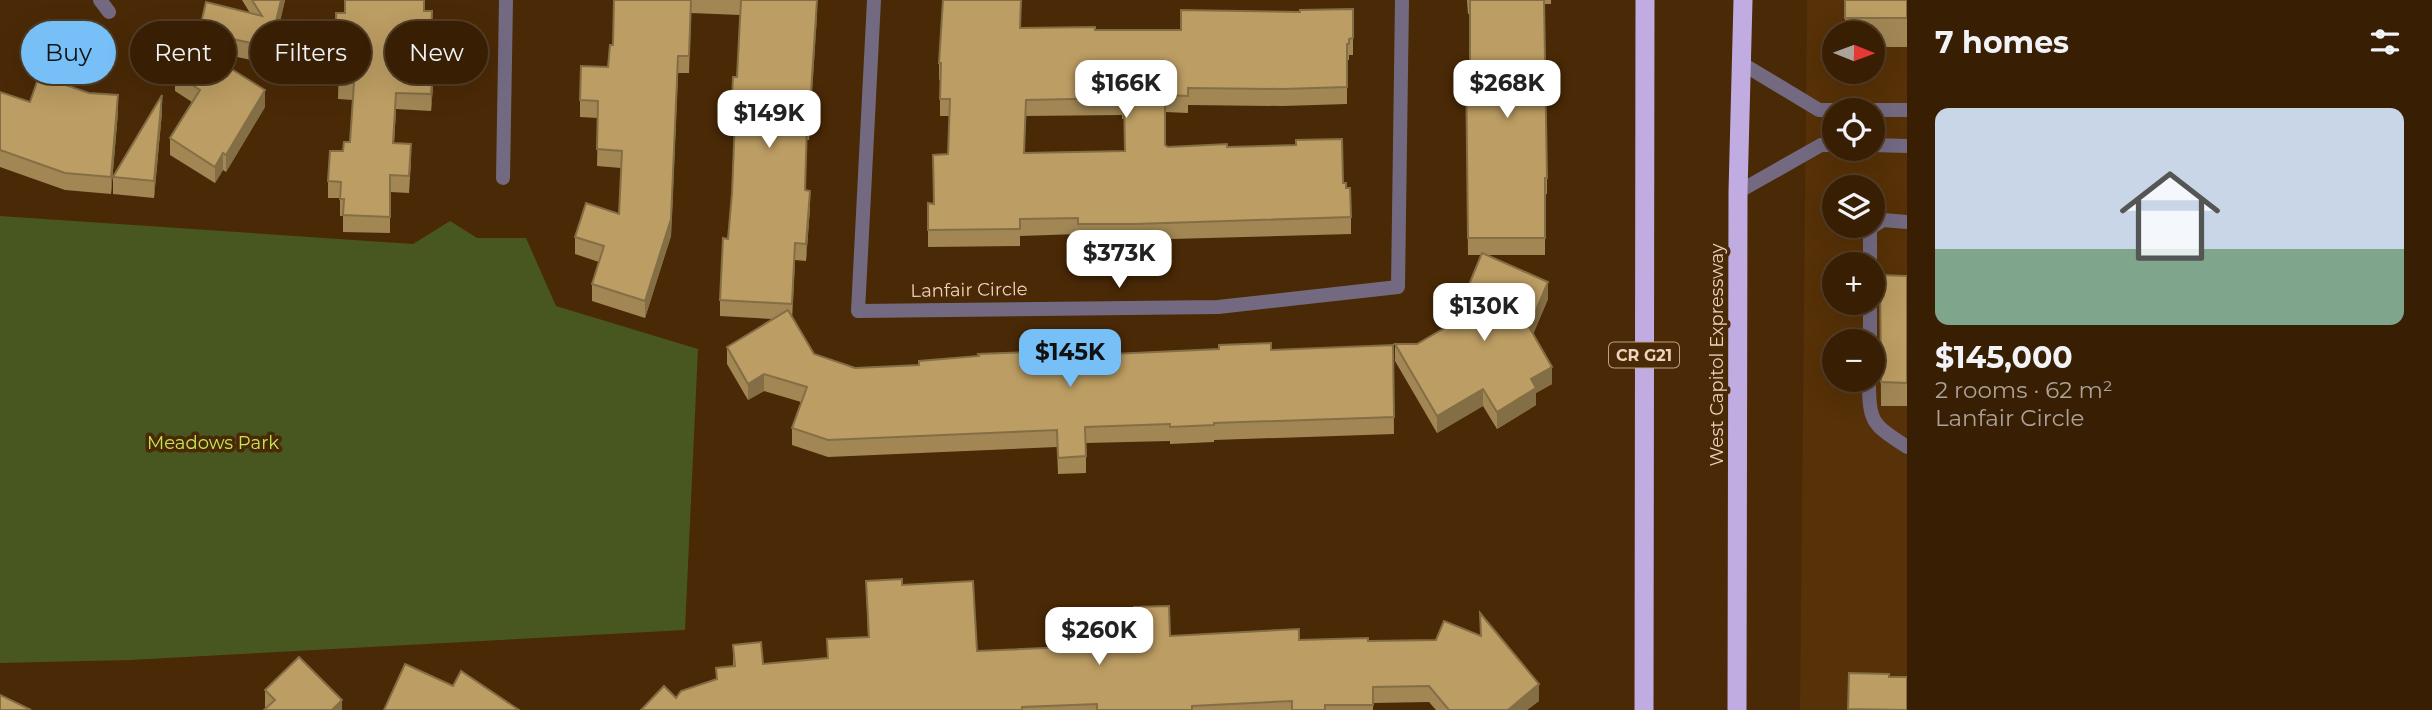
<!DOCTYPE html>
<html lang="en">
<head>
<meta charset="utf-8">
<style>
	body { margin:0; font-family:Montserrat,sans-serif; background:#432c13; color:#f1f3f6; height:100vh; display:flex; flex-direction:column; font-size:26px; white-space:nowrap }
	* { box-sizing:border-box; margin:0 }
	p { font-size:23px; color:#aba29a }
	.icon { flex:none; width:38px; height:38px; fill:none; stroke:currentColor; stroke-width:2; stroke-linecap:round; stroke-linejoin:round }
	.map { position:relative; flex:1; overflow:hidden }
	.details { display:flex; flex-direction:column; background:#381f04; width:525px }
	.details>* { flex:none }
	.hud { position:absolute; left:21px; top:21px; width:665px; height:63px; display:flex; gap:14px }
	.needle { width:46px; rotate:91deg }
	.tools { position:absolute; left:1822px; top:21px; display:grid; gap:14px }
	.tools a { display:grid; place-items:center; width:63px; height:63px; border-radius:50%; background:#381f04; box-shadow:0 7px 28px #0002,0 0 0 2px #523d26; font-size:35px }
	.price { position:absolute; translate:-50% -60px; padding:0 16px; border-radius:14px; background:#fff; color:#222; font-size:23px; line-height:46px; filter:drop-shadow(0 2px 4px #0008) }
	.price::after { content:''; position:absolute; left:50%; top:42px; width:21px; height:16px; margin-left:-10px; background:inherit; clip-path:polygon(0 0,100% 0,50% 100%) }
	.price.selected { background:#76c0f7; color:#111 }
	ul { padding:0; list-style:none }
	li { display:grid; align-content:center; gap:14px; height:371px; padding:0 28px }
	li span { display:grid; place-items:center; height:217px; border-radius:14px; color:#555 }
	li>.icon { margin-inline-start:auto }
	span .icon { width:126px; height:126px; fill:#fffc; stroke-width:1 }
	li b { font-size:30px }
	h2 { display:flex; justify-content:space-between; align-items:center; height:84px; padding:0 28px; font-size:30px }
	.tag { padding:0 24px; border-radius:32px; background:#381f04; box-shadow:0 7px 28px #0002,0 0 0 2px #523d26; font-size:24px; line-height:63px }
	.tag.selected { background:#76c0f7; color:#111 }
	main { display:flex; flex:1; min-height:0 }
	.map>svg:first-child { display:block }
	.built { fill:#573107; fill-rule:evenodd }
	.green { fill:#485620 }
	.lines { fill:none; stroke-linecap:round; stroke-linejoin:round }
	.service { stroke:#736a82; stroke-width:14 }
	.minor { stroke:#736a82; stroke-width:14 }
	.trunk { stroke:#c0ace1; stroke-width:19 }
	.wall { fill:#a28755; fill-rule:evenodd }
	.shaded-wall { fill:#846e45 }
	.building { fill:#bc9d63; stroke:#846e45; stroke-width:2; fill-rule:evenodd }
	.labels { text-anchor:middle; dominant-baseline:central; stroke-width:7; stroke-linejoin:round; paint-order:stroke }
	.shield { fill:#4a2906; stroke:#bda187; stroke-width:2 }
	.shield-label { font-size:16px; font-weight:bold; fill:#eed4be }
	.street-label { font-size:18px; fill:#eed4be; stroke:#4a2906 }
	.park-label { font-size:18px; fill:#c3e758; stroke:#4a2906 }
</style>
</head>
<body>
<main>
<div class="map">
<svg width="1907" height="710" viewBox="0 0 1907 710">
	<rect width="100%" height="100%" fill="#4a2906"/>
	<path class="built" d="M1807 0H1907V710H1800ZM1834 33H1872V72H1834ZM1834 110H1872V149H1834ZM1834 187H1872V226H1834ZM1834 264H1872V303H1834ZM1834 341H1872V380H1834Z"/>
	<path class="green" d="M0 216 413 244 450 221 477 238H526L556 306 698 349 685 630 130 660 0 663Z"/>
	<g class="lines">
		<g class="service">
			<path d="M1741 63 1819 110H1907"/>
			<path d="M1872 145 1907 146"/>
			<path d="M1738 192 1821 145H1834"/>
			<path d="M1870 264V228L1883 220 1907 222"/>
			<path d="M1870 341V303"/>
			<path d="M1869 380C1869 423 1872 424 1907 447"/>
		</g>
		<g class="minor">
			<path d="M100 0 109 12"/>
			<path d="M874 0 858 311 1218 307 1398 287 1402 0"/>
			<path d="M503 178 506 0"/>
		</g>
		<g class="trunk">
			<path d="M1644 710 1645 0"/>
			<path d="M1737 710 1738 192 1743 0"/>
		</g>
	</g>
	<g class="wall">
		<path d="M242 0H285L270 64 199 49V32L250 13Z"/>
		<path d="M614 0H817L809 140H807L805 190 810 208 806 261 795 260 792 316 814 354 855 368 919 365 1030 355H1091L1271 350 1393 345 1394 434 1214 440V442L1170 444V441L1086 443V473L1058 474 1057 447 828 457 792 445V428L801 402 764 391 748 400 727 364V347L772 319 720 316V300L728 239 732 193 734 136H731V119L737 77 740 15 691 13 689 73H678L671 236 645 318 592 301V284L599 262 575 254V237L619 214 621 168 597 166 598 118 580 117V100L608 67 613 45Z"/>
		<path d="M1467 0H1551V4H1544L1547 178V194H1545V255H1487L1548 299 1533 334 1552 384 1536 393V405L1497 429 1483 406 1437 433 1395 361V344H1417L1472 312 1466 309V292L1481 255H1468L1466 65H1470V14H1468Z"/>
		<path d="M1845 0H1907V47H1872V33H1845Z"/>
		<path d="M1353 9V55H1349V60H1347V104L1283 106 1188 105V113L1165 112V145L1168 147H1227L1343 183 1346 188 1351 217V234L1135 240 1078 241V234L1020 236V246L928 247V203L934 204 948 154 950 116H940V80H939V63L1020 28 1095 30H1181L1300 12ZM1122 115V119H1124L1125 151 1024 153 1026 116Z"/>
		<path d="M424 11 434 74 431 111 396 109 394 143 411 161 409 193 390 192V233L343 232V216H340V198H328V181L343 151 350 142 353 100 338 99 339 59H336V13Z"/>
		<path d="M175 74 265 107 226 172 223 170 215 183 170 155V138L192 102 175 91Z"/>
		<path d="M0 92 30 102 118 112 111 194 65 190 0 167Z"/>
		<path d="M162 112 154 198 113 194V177Z"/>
		<path d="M1880 275 1907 276V406H1881Z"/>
		<path d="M866 581 902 585 977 651 1136 644 1134 607 1170 636 1368 641 1436 640 1480 635V613L1539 701 1527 710H1436L1429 702 1373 703V710H641L676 698 716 680V668L733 666V645L763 664 827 658V639L868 637Z"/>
		<path d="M265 690 342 710 266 708 265 707Z"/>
	</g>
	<g class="shaded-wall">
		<path d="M281 0H285L270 64V47Z"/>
		<path d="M817 0V17L809 140V123Z"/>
		<path d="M678 56 671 236 645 318V301Z"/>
		<path d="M434 57V74L431 111V94Z"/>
		<path d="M265 90V107L226 172V155Z"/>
		<path d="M396 93V109L393 160V143Z"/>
		<path d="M118 95V112L111 194V177Z"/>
		<path d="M162 95V112L154 198V181Z"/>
		<path d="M223 153V170L215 183V167Z"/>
		<path d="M810 191V208L806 261V244Z"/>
		<path d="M795 243V260L792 321V304Z"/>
		<path d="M1548 282V299L1529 344V327Z"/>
		<path d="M1552 367V384L1536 393V405L1497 429V412L1531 379Z"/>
		<path d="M764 374V391L748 400V384Z"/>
		<path d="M1483 389V406L1437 433V416Z"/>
		<path d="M1539 684V701L1527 710H1508Z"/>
		<path d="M342 700V710H332Z"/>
	</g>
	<g class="building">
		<path d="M252 0H281L270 47 199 32 206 2 262 16Z"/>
		<path d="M345 0H424V11H432L431 57H434L431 94 396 93 393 143 411 144 409 176 390 175V217L343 215 344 199H340L341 182 328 181 330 151H343L344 142H350L354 83 338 82 340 42H336V13H345Z"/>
		<path d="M614 0H691L689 56H678L671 219 645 301 592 284 604 246 575 237 586 203 619 214 622 151 597 149 598 101 580 100 581 66 608 67 610 45H613Z"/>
		<path d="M741 0H817L809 123H807L805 190 810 191 806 244 795 243 792 304 720 300 723 238 728 239 732 193 735 119H731L733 77H737Z"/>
		<path d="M943 0H1021L1020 28 1095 27V30H1181V10L1300 12V10L1353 9V38L1349 39V44H1347V87L1283 89 1188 88V96L1165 95V145L1168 147 1227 144V147L1296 145V140L1342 139 1343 183H1346V188H1350L1351 217 1135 224H1078V218L1020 219V229L928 230V203L934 204 933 155 948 154 950 99H940L941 63H939ZM1122 98V102H1124L1125 151 1024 153 1026 100Z"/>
		<path d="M1470 0H1544L1547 178H1545V238H1468L1466 65H1470Z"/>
		<rect x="1845" y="0" width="62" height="18"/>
		<path d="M193 45 265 90 226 155 223 153 215 167 170 138 200 90 175 74Z"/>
		<path d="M39 76 89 93 118 95 111 177 65 173 0 150V92L30 102Z"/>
		<path d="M162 95 154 181 113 177Z"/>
		<path d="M1482 253 1548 282 1529 327 1552 367 1531 379 1536 388 1497 412 1483 389 1437 416 1395 344H1417L1489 302 1466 292Z"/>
		<path d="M1880 275 1907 276V383L1881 382Z"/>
		<path d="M788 310 814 354 855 368 919 365V361L979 356 978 354 1030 352V355L1091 352V355L1219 349V345L1271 343V350L1393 345 1394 417 1214 423V425L1170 427V424L1085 427 1086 456 1058 458 1057 430 828 440 792 428 807 387 764 374 748 384 727 347Z"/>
		<path d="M902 579V585L973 581 977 651 1137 644 1134 607 1169 606 1170 636 1299 629V640L1368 638V641L1436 640 1444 621 1481 636 1480 613 1539 684 1508 710H1449L1429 686 1373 687V705H1325V710H1292V701L1192 706V710H1097V704L1022 707V710H641L664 686 676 698 681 691 717 679 716 668 735 666 733 645 761 642 763 664 828 658 827 639 869 637 866 581Z"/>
		<path d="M299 657 342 700 332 710H264L275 700 265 690Z"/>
		<path d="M405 664 453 686 461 671 519 710H384Z"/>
		<path d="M1849 673 1889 674V677H1907V710L1848 709Z"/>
		<path d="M0 695 31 710H0Z"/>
	</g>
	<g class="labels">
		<rect class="shield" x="1609" y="342.5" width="70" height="25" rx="5"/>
		<g class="shield-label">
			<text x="1644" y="355">CR G21</text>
		</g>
		<g class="street-label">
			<text transform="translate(969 290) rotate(-1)">Lanfair Circle</text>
			<text transform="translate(1717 355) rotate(-90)">West Capitol Expressway</text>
		</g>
		<g class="park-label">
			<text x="213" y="443">Meadows Park</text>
		</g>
	</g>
</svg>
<div class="tools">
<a><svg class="needle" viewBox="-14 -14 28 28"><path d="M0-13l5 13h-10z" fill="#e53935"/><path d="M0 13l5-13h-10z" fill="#aba29a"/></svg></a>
<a><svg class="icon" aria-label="locate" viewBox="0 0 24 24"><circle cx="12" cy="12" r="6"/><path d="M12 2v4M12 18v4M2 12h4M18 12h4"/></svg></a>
<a><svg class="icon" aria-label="layers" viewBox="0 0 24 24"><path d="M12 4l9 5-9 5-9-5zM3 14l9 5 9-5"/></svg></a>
<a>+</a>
<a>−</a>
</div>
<b class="price" style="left:1126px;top:120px">$166K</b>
<b class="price" style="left:1507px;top:120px">$268K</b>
<b class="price" style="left:769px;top:150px">$149K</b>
<b class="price" style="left:1119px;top:290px">$373K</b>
<b class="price" style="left:1484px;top:343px">$130K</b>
<b class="price selected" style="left:1070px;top:389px">$145K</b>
<b class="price" style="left:1099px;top:667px">$260K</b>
<div class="hud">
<a class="tag selected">Buy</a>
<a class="tag">Rent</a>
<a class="tag">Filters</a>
<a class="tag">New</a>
</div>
</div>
<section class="details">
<h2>7 homes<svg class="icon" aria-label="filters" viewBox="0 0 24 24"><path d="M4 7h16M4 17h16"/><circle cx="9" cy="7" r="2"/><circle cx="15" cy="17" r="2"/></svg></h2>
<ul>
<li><span style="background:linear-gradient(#c9d6e8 65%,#7fa58c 0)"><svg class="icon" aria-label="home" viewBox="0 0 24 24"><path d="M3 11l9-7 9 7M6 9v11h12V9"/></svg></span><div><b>$145,000</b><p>2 rooms · 62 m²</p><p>Lanfair Circle</p></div></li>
</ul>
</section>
</main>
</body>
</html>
